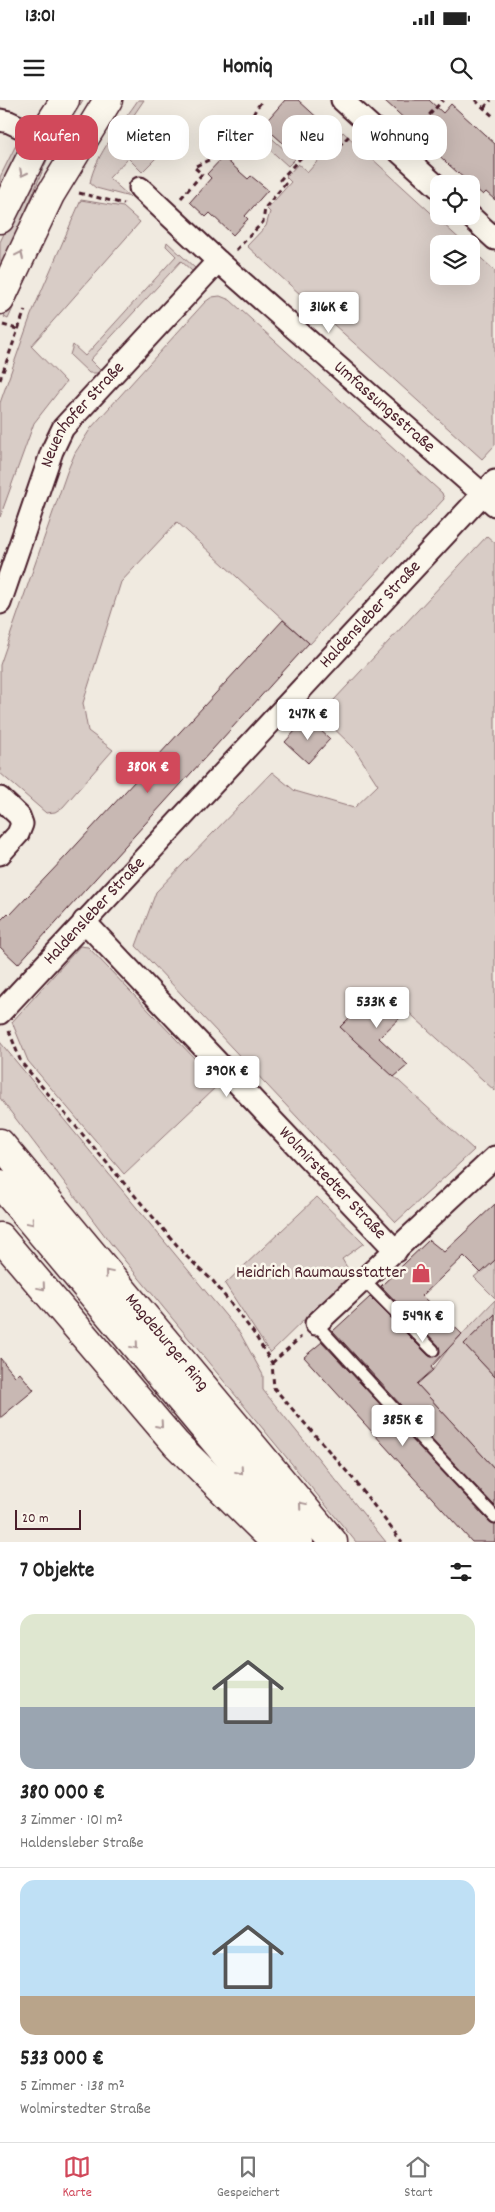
<!DOCTYPE html>
<html lang="de">
<head>
<meta charset="utf-8">
<style>
	body { margin:0; font-family:Dekko,sans-serif; background:#f2f2f2; color:#222; height:100vh; display:flex; flex-direction:column; font-size:19px; white-space:nowrap }
	* { box-sizing:border-box; margin:0 }
	p { font-size:16px; color:#767676 }
	.icon { flex:none; width:28px; height:28px; fill:none; stroke:currentColor; stroke-width:2; stroke-linecap:round; stroke-linejoin:round }
	.map { position:relative; height:1442px; overflow:hidden }
	.sheet { display:flex; flex-direction:column; background:#fff; flex:1 }
	.sheet>* { flex:none }
	.guide { position:absolute; left:15px; top:15px; width:465px; height:45px; display:flex; gap:10px }
	.tools { position:absolute; left:430px; top:75px; display:grid; gap:10px }
	.tools a { display:grid; place-items:center; width:50px; height:50px; border-radius:10px; background:#fff; box-shadow:0 5px 20px #0002; font-size:25px }
	.scale { position:absolute; left:15px; bottom:12px; width:66px; box-sizing:border-box; padding-left:5px; border:2px solid #4a1f2b; border-top:0; font-size:14px; line-height:18px; white-space:nowrap; color:#4a1f2b; -webkit-text-stroke:4px #fbf7ec; paint-order:stroke }
	.price { position:absolute; translate:-50% -42px; padding:0 11px; border-radius:5px; background:#fff; color:#222; font-size:16px; line-height:32px; filter:drop-shadow(0 1px 2px #0008) }
	.price::after { content:''; position:absolute; left:50%; top:30px; width:15px; height:11px; margin-left:-8px; background:inherit; clip-path:polygon(0 0,100% 0,50% 100%) }
	.price.active { background:#d1495b; color:#fff }
	ul { padding:0; list-style:none }
	li { display:grid; align-content:center; gap:10px; height:265px; padding:0 20px }
	li+li { border-top:1px solid #e0e0e0 }
	li span { display:grid; place-items:center; height:155px; border-radius:15px; color:#555 }
	li>.icon { margin-inline-start:auto }
	span .icon { width:90px; height:90px; fill:#fffc; stroke-width:1 }
	li b { font-size:21px }
	h2 { display:flex; justify-content:space-between; align-items:center; height:60px; padding:0 20px; font-size:21px }
	.tag { padding:0 18px; border-radius:15px; background:#fff; box-shadow:0 5px 20px #0002; font-size:18px; line-height:45px }
	.tag.active { background:#d1495b; color:#fff }
	.status { display:flex; justify-content:space-between; align-items:center; height:35px; padding:0 25px; background:#fff; direction:ltr }
	.status svg { height:14px; fill:currentColor }
	header { display:flex; justify-content:space-between; align-items:center; height:65px; padding:0 20px; background:#fff; font-size:22px; font-weight:800 }
	.menu { display:flex; justify-content:space-around; align-items:center; height:70px; border-top:1px solid #e0e0e0; background:#fff; font-size:14px; color:#767676 }
	.menu a { display:grid; justify-items:center; gap:2px }
	.menu .active { color:#d1495b }
	.map>svg:first-child { display:block }
	.green { fill:#d8ccc6; stroke:#917678 }
	.building { fill:#c8b8b3; stroke:#4a1f2b }
	.lines { fill:none; stroke-linecap:round; stroke-linejoin:round }
	.lane-casing { stroke:#4a1f2b; stroke-width:15 }
	.street-casing { stroke:#4a1f2b; stroke-width:25 }
	.secondary-casing { stroke:#4a1f2b; stroke-width:31 }
	.highway-casing { stroke:#4a1f2b; stroke-width:31 }
	.path { stroke:#4a1f2b; stroke-width:3; stroke-dasharray:5 4; stroke-linecap:butt }
	.lane { stroke:#fbf7ec; stroke-width:11 }
	.street { stroke:#fbf7ec; stroke-width:21 }
	.secondary { stroke:#fbf7ec; stroke-width:28 }
	.highway { stroke:#fbf7ec; stroke-width:28 }
	.oneway { stroke:#ab9695 }
	.labels { text-anchor:middle; dominant-baseline:central; stroke-width:5; stroke-linejoin:round; paint-order:stroke }
	.street-label { font-size:18px; fill:#4a1f2b; stroke:#fbf7ec }
	.poi-label { font-size:18px; fill:#4a1f2b; stroke:#fbf7ec; text-anchor:end }
</style>
</head>
<body>
<div class="status"><b>13:01</b><svg viewBox="0 0 49 12"><path d="M0 12V9h3v3zM5 12V6h3v6zM10 12V3h3v9zM15 12V0h3v12zM26 1h20v11H26zM47 4h2v5h-2z"/></svg></div>
<header><svg class="icon" aria-label="menu" viewBox="0 0 24 24"><path d="M4 6h16M4 12h16M4 18h16"/></svg>Homiq<svg class="icon" aria-label="search" viewBox="0 0 24 24"><circle cx="10" cy="10" r="6"/><path d="M15 15l6 6"/></svg></header>
<div class="map">
<svg width="495" height="1442" viewBox="0 0 495 1442">
	<rect width="100%" height="100%" fill="#f0eae0"/>
	<filter id="ink" filterUnits="userSpaceOnUse"><feTurbulence type="fractalNoise" baseFrequency=".02" numOctaves="2"/><feDisplacementMap in="SourceGraphic" scale="10" xChannelSelector="R" yChannelSelector="G"/><feConvolveMatrix kernelMatrix="1 2 1 2 8 2 1 2 1" color-interpolation-filters="sRGB"/></filter>
	<g filter="url(#ink)">
		<g class="green">
			<path d="M78 0H83L47 60 0 173V142L33 75Z"/>
			<path d="M138 0H144L125 28 156 58 142 72 128 58 109 78 130 97 96 88 90 83C95 55 122 24 138 0Z"/>
			<path d="M256 24 295 59 288 66 256 37Z"/>
			<path d="M343 32 465 144H439V176H471V149L495 171V345L482 359 247 146 266 126 270 112 267 109 291 82 286 77 298 64 308 72Z"/>
			<path d="M18 41H20L22 46 0 93V77Z"/>
			<path d="M81 100 123 107 140 122 31 246 66 282 34 323 0 417V303L31 215Z"/>
			<path d="M57 103 60 105 8 219 4 217Z"/>
			<path d="M167 142 196 169 193 172 181 161 90 260 102 272 101 273H89L70 255 73 245 85 256 176 156 166 146Z"/>
			<path d="M220 196 230 200 442 393 444 399 310 544 177 422 121 482 83 603 88 631 113 650 63 707 55 712 46 713 0 673V565L67 372 75 353 91 328 205 202 212 197Z"/>
			<path d="M487 436 495 443V991L381 887 340 927 474 1050 396 1122 136 846 156 792 272 672 295 691 354 708 378 685 354 648 320 615Z"/>
			<path d="M80 846 88 847 219 984 124 1074 28 961 12 922Z"/>
			<path d="M0 942 240 1233 263 1275V1290L386 1442H356L112 1145 0 998Z"/>
			<path d="M317 1097 364 1143 342 1159 351 1174 270 1253 225 1184Z"/>
			<path d="M495 1160V1198L474 1177Z"/>
			<path d="M495 1200V1225L489 1220 464 1244 495 1277V1369L417 1284 433 1270 449 1248Z"/>
		</g>
		<g class="building">
			<path d="M285 0H298L322 22 294 53 263 25Z"/>
			<path d="M384 0H429L443 13 451 4 495 44V100L486 92 483 95 449 65 420 37 422 35Z"/>
			<path d="M223 57 248 79 251 76 268 90 245 116 248 119 233 135 210 113 206 117 190 102 211 78 207 74Z"/>
			<path d="M283 520 309 543 18 864 0 847V821L8 813 10 815 67 755Z"/>
			<path d="M307 618 330 639 308 663 285 642Z"/>
			<path d="M381 887 407 911 379 938 408 965 394 977 340 927Z"/>
			<path d="M495 1104V1160L481 1173 464 1156 422 1196 462 1234 431 1267 433 1270 417 1284 495 1369V1406L412 1321 411 1316 333 1231 370 1197 428 1255 431 1257 438 1256 440 1252 438 1245 381 1186 429 1140 444 1152Z"/>
			<path d="M495 1214V1277L464 1244Z"/>
			<path d="M322 1242 490 1422 495 1424V1442H472L304 1257Z"/>
			<path d="M0 1258 15 1276 19 1272 34 1290 0 1318Z"/>
		</g>
		<g class="lines">
			<defs>
				<g id="lane">
					<path d="M364 1180 433 1250"/>
					<path d="M316 1224 405 1321"/>
					<path d="M411 1328 495 1417"/>
				</g>
				<g id="street">
					<path d="M342 0 439 88"/>
					<path d="M0 20 9 22 41 37"/>
					<path id="s1" d="M140 88 218 161 495 405"/>
					<path d="M470 116 495 139"/>
					<path id="s2" d="M0 503 52 351 63 328 218 161"/>
					<path d="M0 698 19 716 22 724 18 734 0 754"/>
					<path id="s3" d="M84 821 396 1151"/>
					<path id="s4" d="M0 913 495 381"/>
					<path d="M316 1224 495 1057"/>
				</g>
				<g id="secondary">
					<path d="M0 119 41 37 65 0"/>
					<path d="M0 200 50 95 108 0"/>
				</g>
				<g id="highway">
					<path id="s5" d="M0 1043 333 1442"/>
					<path d="M0 1084 299 1442"/>
					<path d="M0 1137 176 1344 275 1442"/>
				</g>
			</defs>
			<use href="#lane" class="lane-casing"/>
			<use href="#street" class="street-casing"/>
			<use href="#secondary" class="secondary-casing"/>
			<use href="#highway" class="highway-casing"/>
			<g class="path">
				<path d="M475 0 495 18"/>
				<path d="M484 8 491 0"/>
				<path d="M411 35 443 0"/>
				<path d="M79 93 124 104"/>
				<path d="M181 98 202 74 194 67C211 58 240 49 248 31 255 15 250 15 263 0"/>
				<path d="M236 150 263 122 265 108 285 84 280 80 308 50 342 43 350 35"/>
				<path d="M3 225 17 229"/>
				<path d="M0 280 25 210"/>
				<path d="M9 931 21 962 187 1157 213 1181 253 1232 272 1263 274 1288 355 1381 402 1442"/>
				<path d="M272 1263 301 1237"/>
			</g>
			<use href="#lane" class="lane"/>
			<use href="#street" class="street"/>
			<use href="#secondary" class="secondary"/>
			<use href="#highway" class="highway"/>
		</g>
		<defs><path id="oneway-chevron" d="M-2-3.5L2.5 0L-2 3.5" fill="none" stroke-width="1.6" stroke-linecap="round" stroke-linejoin="round" transform="scale(1.25)"/></defs>
		<g class="oneway">
			<use href="#oneway-chevron" transform="translate(23 73) rotate(117)"/>
			<use href="#oneway-chevron" transform="translate(20 155) rotate(-65)"/>
			<use href="#oneway-chevron" transform="translate(31 1122) rotate(50)"/>
			<use href="#oneway-chevron" transform="translate(108 1173) rotate(-130)"/>
			<use href="#oneway-chevron" transform="translate(42 1187) rotate(50)"/>
			<use href="#oneway-chevron" transform="translate(135 1246) rotate(50)"/>
			<use href="#oneway-chevron" transform="translate(160 1325) rotate(49)"/>
			<use href="#oneway-chevron" transform="translate(240 1371) rotate(50)"/>
			<use href="#oneway-chevron" transform="translate(302 1405) rotate(-130)"/>
		</g>
	</g>
	<defs>
		<symbol id="shop-bare" viewBox="-9 -9 18 18"><path d="M-5-2.5h2.3a2.7 3.5 0 0 1 5.4 0H5L5.5 6h-11ZM-1.5-2.5h3a1.5 2.3 0 0 0-3 0Z" fill="#d1495b" stroke="#fbf7ec" stroke-width="2.5" paint-order="stroke"/></symbol>
	</defs>
	<g fill-rule="evenodd">
		<use href="#shop-bare" x="407" y="1159" width="28" height="28"/>
	</g>
	<g class="labels">
		<g class="street-label">
			<text stroke="none"><textPath href="#s1" startOffset="328">Umfassungsstraße</textPath></text>
			<text stroke="none"><textPath href="#s2" startOffset="208">Neuenhofer Straße</textPath></text>
			<text stroke="none"><textPath href="#s4" startOffset="544">Haldensleber Straße</textPath></text>
			<text stroke="none"><textPath href="#s4" startOffset="139">Haldensleber Straße</textPath></text>
			<text stroke="none"><textPath href="#s3" startOffset="361">Wolmirstedter Straße</textPath></text>
			<text stroke="none"><textPath href="#s5" startOffset="260">Magdeburger Ring</textPath></text>
		</g>
		<g class="poi-label">
			<text x="406" y="1173">Heidrich Raumausstatter</text>
		</g>
	</g>
</svg>
<div class="tools">
<a><svg class="icon" aria-label="locate" viewBox="0 0 24 24"><circle cx="12" cy="12" r="6"/><path d="M12 2v4M12 18v4M2 12h4M18 12h4"/></svg></a>
<a><svg class="icon" aria-label="layers" viewBox="0 0 24 24"><path d="M12 4l9 5-9 5-9-5zM3 14l9 5 9-5"/></svg></a>
</div>
<div class="scale">20 m</div>
<b class="price" style="left:329px;top:234px">316K €</b>
<b class="price" style="left:308px;top:641px">247K €</b>
<b class="price active" style="left:148px;top:694px">380K €</b>
<b class="price" style="left:377px;top:929px">533K €</b>
<b class="price" style="left:227px;top:998px">390K €</b>
<b class="price" style="left:423px;top:1243px">549K €</b>
<b class="price" style="left:403px;top:1347px">385K €</b>
<div class="guide">
<a class="tag active">Kaufen</a>
<a class="tag">Mieten</a>
<a class="tag">Filter</a>
<a class="tag">Neu</a>
<a class="tag">Wohnung</a>
</div>
</div>
<section class="sheet">
<h2>7 Objekte<svg class="icon" aria-label="filters" viewBox="0 0 24 24"><path d="M4 7h16M4 17h16"/><circle cx="9" cy="7" r="2"/><circle cx="15" cy="17" r="2"/></svg></h2>
<ul>
<li><span style="background:linear-gradient(#dfe7d0 60%,#9aa5b1 0)"><svg class="icon" aria-label="home" viewBox="0 0 24 24"><path d="M3 11l9-7 9 7M6 9v11h12V9"/></svg></span><div><b>380 000 €</b><p>3 Zimmer · 101 m²</p><p>Haldensleber Straße</p></div></li>
<li><span style="background:linear-gradient(#bfe0f5 75%,#b9a48a 0)"><svg class="icon" aria-label="home" viewBox="0 0 24 24"><path d="M3 11l9-7 9 7M6 9v11h12V9"/></svg></span><div><b>533 000 €</b><p>5 Zimmer · 138 m²</p><p>Wolmirstedter Straße</p></div></li>
</ul>
</section>
<nav class="menu">
<a class="active"><svg class="icon" aria-label="map" viewBox="0 0 24 24"><path d="M3 6l6-2 6 2 6-2v14l-6 2-6-2-6 2zM9 4v14M15 6v14"/></svg>Karte</a>
<a><svg class="icon" aria-label="saved" viewBox="0 0 24 24"><path d="M7 4h10v16l-5-4-5 4z"/></svg>Gespeichert</a>
<a><svg class="icon" aria-label="home" viewBox="0 0 24 24"><path d="M3 11l9-7 9 7M6 9v11h12V9"/></svg>Start</a>
</nav>
</body>
</html>
